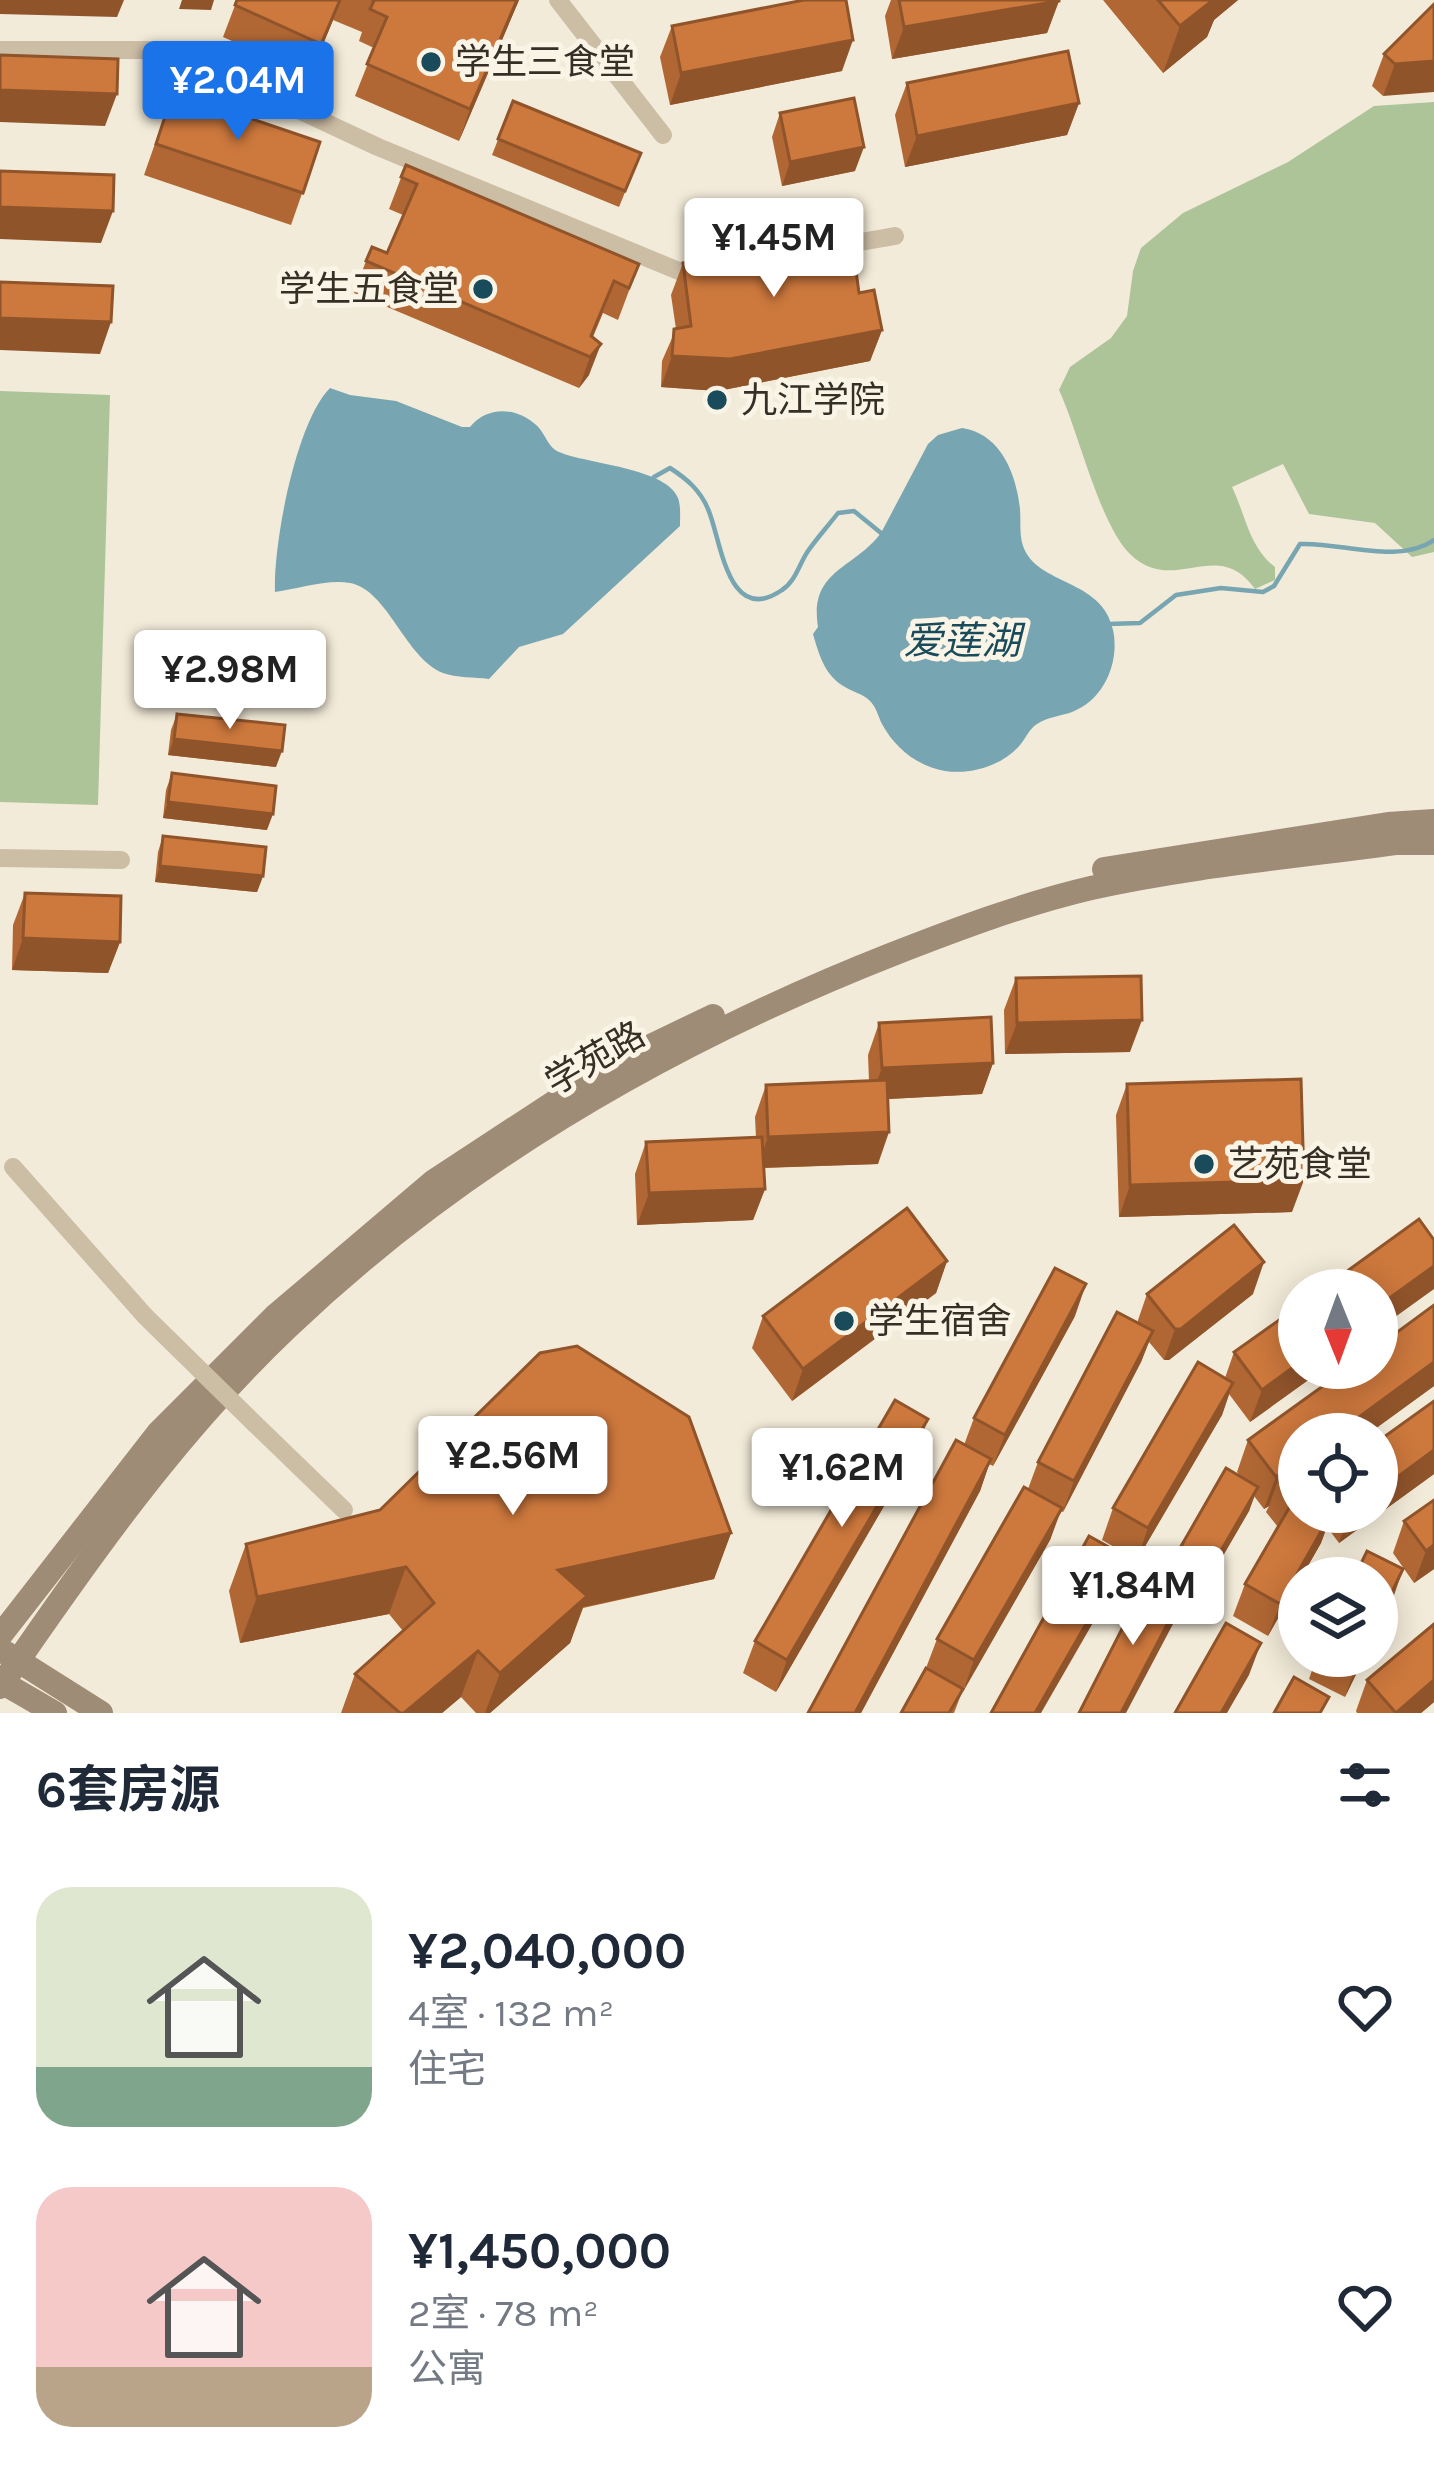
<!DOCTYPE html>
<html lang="zh">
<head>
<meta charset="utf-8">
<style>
	body { margin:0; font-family:Karla,"Noto Sans SC",sans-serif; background:#f2f2f3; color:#1f2937; height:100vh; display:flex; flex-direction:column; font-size:45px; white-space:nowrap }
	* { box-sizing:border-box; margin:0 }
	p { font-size:39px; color:#747a83 }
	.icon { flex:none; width:66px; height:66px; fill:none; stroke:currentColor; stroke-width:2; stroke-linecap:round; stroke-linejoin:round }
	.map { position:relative; height:1713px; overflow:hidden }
	.details { display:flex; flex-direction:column; background:#fff; flex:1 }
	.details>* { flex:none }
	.needle { width:78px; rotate:179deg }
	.tools { position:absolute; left:1278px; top:1269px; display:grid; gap:24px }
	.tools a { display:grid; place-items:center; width:120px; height:120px; border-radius:50%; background:#fff; box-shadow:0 6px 30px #0003; font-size:60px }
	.price { position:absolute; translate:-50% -102px; padding:0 27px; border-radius:12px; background:#fff; color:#222; font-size:39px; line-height:78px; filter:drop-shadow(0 3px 6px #0008) }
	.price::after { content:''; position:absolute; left:50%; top:72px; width:36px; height:27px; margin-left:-18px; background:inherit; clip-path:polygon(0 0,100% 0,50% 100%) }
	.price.on { background:#1a73e8; color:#fff }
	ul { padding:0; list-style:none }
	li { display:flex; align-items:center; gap:36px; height:300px; padding:0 36px }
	li span { display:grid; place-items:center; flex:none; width:336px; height:240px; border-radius:36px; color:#555 }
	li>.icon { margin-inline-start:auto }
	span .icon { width:144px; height:144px; fill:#fffc; stroke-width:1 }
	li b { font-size:51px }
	h2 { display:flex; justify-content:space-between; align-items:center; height:144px; padding:0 36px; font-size:51px }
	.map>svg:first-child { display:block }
	.green { fill:#adc398 }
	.water { fill:#77a5b2 }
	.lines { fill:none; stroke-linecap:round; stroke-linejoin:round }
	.stream { stroke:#77a5b2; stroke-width:4.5 }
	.street { stroke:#ccbda5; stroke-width:18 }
	.secondary { stroke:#9f8c76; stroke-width:24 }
	.street-bridge { stroke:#ccbda5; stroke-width:18 }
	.wall { fill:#b06734 }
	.shaded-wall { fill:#90542b }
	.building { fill:#cd783d; stroke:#90542b; stroke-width:3 }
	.poi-dot { fill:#1a4b5b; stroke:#faf4e6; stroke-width:4.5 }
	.labels { text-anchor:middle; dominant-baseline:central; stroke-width:10; stroke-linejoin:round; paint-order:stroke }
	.poi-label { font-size:36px; fill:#372e26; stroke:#faf4e6; text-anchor:start }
	.street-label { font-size:36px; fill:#372e26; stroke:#faf4e6 }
	.water-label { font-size:39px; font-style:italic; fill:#1a4b5b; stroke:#faf4e6 }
</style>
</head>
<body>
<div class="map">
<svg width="1434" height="1713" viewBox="0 0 1434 1713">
	<rect width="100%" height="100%" fill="#f3ebd9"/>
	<g class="green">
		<path d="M1434 102V552L1412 557 1375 523 1309 514 1283 464 1232 487C1246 516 1249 547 1275 567V580L1255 589C1217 535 1174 597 1130 554 1100 525 1079 433 1059 390L1070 367 1111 338 1127 316 1133 271 1141 248 1183 213 1288 162 1374 106Z"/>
		<path d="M0 391 110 395 98 805 0 802Z"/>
	</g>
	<g class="water">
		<path d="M330 388 350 395 396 401 462 427H470C487 406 515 407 535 424 546 433 547 447 559 452 587 464 667 468 678 498 681 506 680 518 680 526L563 634 519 647 489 679C475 677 456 678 443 673 405 658 388 590 350 583 327 579 298 589 275 592 273 544 296 422 330 388Z"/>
		<path d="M962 428C1001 434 1016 473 1020 509 1021 521 1019 534 1023 546 1037 586 1102 578 1113 630 1120 662 1104 700 1072 712 1061 716 1047 717 1037 724 1029 729 1026 738 1020 745 1003 765 972 775 945 771 917 766 895 748 882 724 878 716 876 706 869 700 863 694 853 692 845 687 825 676 819 655 813 634L818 627C809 570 853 570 881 533L928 444 938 435Z"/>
	</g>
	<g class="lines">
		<g class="stream">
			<path d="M654 477 670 468C687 479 700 490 708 509 721 538 727 628 782 590 796 581 799 564 808 551 817 538 828 526 838 513L854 511 881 533"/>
			<path d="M1108 624 1140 623 1176 595 1221 588 1263 592 1274 586 1300 544C1342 542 1398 565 1434 540"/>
		</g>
		<g class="street">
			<path d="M558 0 663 135"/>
			<path d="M0 50H170L378 147 686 274 698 272"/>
			<path d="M832 247 895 236"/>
			<path d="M0 858 121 860"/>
			<path d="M13 1167 145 1316"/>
			<path d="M255 1424 344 1510"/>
		</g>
		<g class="secondary">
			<path d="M1104 869 1388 824 1434 821"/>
			<path d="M0 1636 158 1433 275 1316 434 1181 611 1065 713 1016"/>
			<path d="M6 1653 101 1713"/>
			<path d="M0 1681 55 1713"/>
			<path d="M0 1687C87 1560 176 1433 288 1327 461 1162 672 1041 893 954 957 929 1023 904 1091 888 1190 866 1294 857 1395 843H1434"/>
		</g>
		<path class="street-bridge" d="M145 1316 255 1424"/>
	</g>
	<g class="wall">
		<path d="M237 0H519L459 141 355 96 374 48 359 41 362 32 333 20 310 76 223 37Z"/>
		<path d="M891 0H1059L1047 33 892 59 885 16Z"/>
		<path d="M1103 0H1238L1214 20 1207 37 1163 73Z"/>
		<path d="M1434 4 1383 96 1372 86 1384 54Z"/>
		<path d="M672 26 842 71 670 105 660 57Z"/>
		<path d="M907 83 1079 103 1067 135 905 167 895 115Z"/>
		<path d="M173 92 320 142 291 225 144 175Z"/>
		<path d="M513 101 641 153 619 207 492 155Z"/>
		<path d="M780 113 855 171 782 186 772 137Z"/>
		<path d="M406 165 639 264 618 320 603 313 593 337 589 375 579 388 354 293 366 261 387 253 403 215 389 209Z"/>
		<path d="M683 263 859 293 882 330 870 361 718 391 661 387 662 361 676 329 671 295Z"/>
		<path d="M177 714 276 767 168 755 171 730Z"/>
		<path d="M172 773 267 830 163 818 166 790Z"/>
		<path d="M163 836 263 876 257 892 155 882 158 852Z"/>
		<path d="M25 893 120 942 108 973 12 970 13 925Z"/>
		<path d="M1016 978 1130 1052 1005 1054 1004 1010Z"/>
		<path d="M879 1023 993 1063 982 1094 888 1099 878 1164 764 1168 765 1189 753 1220 637 1225 635 1174 646 1142 756 1138 755 1117 766 1085 869 1081 868 1055Z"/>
		<path d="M1127 1084 1292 1212 1119 1217 1116 1115Z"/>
		<path d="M947 1261 936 1293 792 1401 752 1348 763 1316Z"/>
		<path d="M1147 1294H1253L1169 1360H1164L1149 1342 1141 1362 1063 1512 1060 1511 1050 1540 962 1692 954 1713H901L926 1668 937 1639 1028 1489 1038 1462 1137 1323Z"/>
		<path d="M1434 1305V1386L1368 1434H1299L1292 1489 1299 1512H1377L1434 1401V1474L1339 1543 1327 1527 1321 1543 1301 1578H1299L1268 1636 1233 1616 1245 1584 1278 1527 1266 1512 1269 1506 1264 1509 1254 1496 1249 1511 1199 1597 1167 1579 1176 1555 1240 1476 1237 1472 1248 1440Z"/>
		<path d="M1075 1316 993 1466 989 1464 980 1491 861 1713H808L964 1445 974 1418Z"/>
		<path d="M1234 1352 1299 1368H1325L1250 1422 1229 1394 1222 1415 1137 1560 1102 1540 1113 1508 1225 1378Z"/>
		<path d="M916 1451 776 1692 743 1673 755 1641Z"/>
		<path d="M1434 1500V1569L1414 1583 1393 1553 1404 1521Z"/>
		<path d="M731 1533 714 1579 583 1608 570 1643 490 1713H476L461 1697 442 1713H341L355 1674 403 1631 389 1614 240 1643 229 1591 246 1544Z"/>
		<path d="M1317 1656H1365L1345 1697 1309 1679Z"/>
		<path d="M1367 1680 1434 1702 1421 1713H1357L1356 1711Z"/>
	</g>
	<g class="shaded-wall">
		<path d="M0 0H124L117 17 0 14Z"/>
		<path d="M182 0H214L211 10 179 9Z"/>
		<path d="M340 0 333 20 310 76 321 44Z"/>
		<path d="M517 0H519L459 141 470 109Z"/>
		<path d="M1213 0H1238L1214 20 1207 37 1163 73 1180 26Z"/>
		<path d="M1059 1 1047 33 892 59 904 27Z"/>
		<path d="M853 40 842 71 670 105 681 73Z"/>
		<path d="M1434 61V92L1383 96 1395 64Z"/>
		<path d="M0 90 117 94 105 126 0 122Z"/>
		<path d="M1079 103 1067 135 905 167 917 136Z"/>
		<path d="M864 147 855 171 782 186 790 162Z"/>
		<path d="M0 207 113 211 101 243 0 239Z"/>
		<path d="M0 318 111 322 100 354 0 350Z"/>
		<path d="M882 330 870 361 718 391 661 387 672 356Z"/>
		<path d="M601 344 589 375 579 388 590 357Z"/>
		<path d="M174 739 282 751 276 767 168 755Z"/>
		<path d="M168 802 273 814 267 830 163 818Z"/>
		<path d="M160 866 263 876 257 892 155 882Z"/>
		<path d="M23 938 120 942 108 973 12 970Z"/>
		<path d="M1142 1020 1130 1052 1005 1054 1017 1023Z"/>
		<path d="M993 1063 982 1094 870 1100 882 1068Z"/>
		<path d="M889 1132 878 1164 757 1168 768 1137Z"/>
		<path d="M1304 1180 1292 1212 1119 1217 1130 1185Z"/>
		<path d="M765 1189 753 1220 637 1225 649 1193Z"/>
		<path d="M947 1261 936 1293 792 1401 803 1369Z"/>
		<path d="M1264 1262 1253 1294 1169 1360H1164L1175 1329Z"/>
		<path d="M1434 1266V1289L1377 1330V1307Z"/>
		<path d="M1086 1284 1075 1316 993 1466 1005 1435Z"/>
		<path d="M1153 1331 1141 1362 1063 1512 1074 1481Z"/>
		<path d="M1434 1362V1386L1368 1434H1336Z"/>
		<path d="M1299 1363V1368H1325L1250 1422 1262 1390Z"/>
		<path d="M1233 1383 1222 1415 1137 1560 1148 1528Z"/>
		<path d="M928 1419 916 1451 776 1692 787 1660Z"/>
		<path d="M1434 1450V1474L1339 1543 1350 1512H1377V1492Z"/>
		<path d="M991 1459 980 1491 861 1713H855Z"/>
		<path d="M1299 1461V1484L1287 1493 1278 1480 1269 1506 1264 1509 1276 1477Z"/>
		<path d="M1258 1487 1249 1511 1199 1597 1208 1573Z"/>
		<path d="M1062 1508 1050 1540 963 1692 974 1660Z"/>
		<path d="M1332 1512 1321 1543 1301 1578H1299V1582L1268 1636 1280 1604Z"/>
		<path d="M731 1533 714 1579 583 1607 570 1643 490 1713H485L500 1673 558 1570Z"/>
		<path d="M1434 1545V1569L1414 1583 1426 1551Z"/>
		<path d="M1125 1556 1113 1588 1041 1713H1035Z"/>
		<path d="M406 1567 389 1614 240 1643 257 1597Z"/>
		<path d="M1403 1569 1392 1601 1377 1631V1623Z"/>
		<path d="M1184 1592 1173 1624 1126 1713H1121Z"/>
		<path d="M1261 1643 1249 1675 1227 1713H1221Z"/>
		<path d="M478 1651 461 1697 442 1713H404Z"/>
		<path d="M1361 1656H1365L1345 1697 1356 1665Z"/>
		<path d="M1434 1680V1702L1421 1713H1396Z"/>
	</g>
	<g class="building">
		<path d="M237 0H340L321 44 235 5Z"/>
		<path d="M372 0H517L470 109 367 64 387 17 370 9 374 1Z"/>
		<path d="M804 0H846L853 40 681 73 672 26Z"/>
		<path d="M899 0H1059V1L904 27Z"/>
		<path d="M1158 0H1213L1180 26Z"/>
		<path d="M1434 4V61L1395 64 1384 54Z"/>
		<path d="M1068 51 1079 103 917 136 907 83Z"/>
		<path d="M0 55 118 59 117 94 0 90Z"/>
		<path d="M173 92 320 142 303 193 156 144Z"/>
		<path d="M854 98 864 147 790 162 780 113Z"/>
		<path d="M513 101 641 153 625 191 498 139Z"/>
		<path d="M406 165 639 264 629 288 614 281 591 336 601 344 590 357 366 261 372 247 387 253 417 184 401 177Z"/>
		<path d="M0 171 114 175 113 211 0 207Z"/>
		<path d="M851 234 859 293 874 290 882 330 730 359 672 356 674 329 691 326 683 263Z"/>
		<path d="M0 282 113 286 111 322 0 318Z"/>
		<path d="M177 714 285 725 282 751 174 739Z"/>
		<path d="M172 773 276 786 273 814 168 802Z"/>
		<path d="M163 836 266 847 263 876 160 866Z"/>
		<path d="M25 893 121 896 120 942 23 938Z"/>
		<path d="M1141 976 1142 1020 1017 1023 1016 978Z"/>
		<path d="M991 1017 993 1063 882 1068 879 1023Z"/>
		<path d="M1301 1079 1304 1180 1130 1185 1127 1084Z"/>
		<path d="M887 1080 889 1132 768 1137 766 1085Z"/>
		<path d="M762 1137 765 1189 649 1193 646 1142Z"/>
		<path d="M907 1208 947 1261 803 1369 763 1316Z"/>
		<path d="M1419 1219 1434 1240V1266L1377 1307V1290H1321Z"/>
		<path d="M1234 1225 1264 1262 1181 1329H1175L1147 1294Z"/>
		<path d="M1055 1268 1086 1284 1005 1435 974 1418Z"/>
		<path d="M1434 1305V1362L1336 1434H1299V1461L1276 1477 1248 1440 1348 1368H1377V1347Z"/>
		<path d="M1299 1306V1363L1262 1390 1234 1352Z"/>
		<path d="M1117 1312 1153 1331 1074 1481 1038 1462Z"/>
		<path d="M577 1346 689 1417 731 1533 558 1570 587 1596 500 1673 478 1651 404 1713H400L355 1674 434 1603 406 1567 257 1597 246 1544 380 1510 540 1353Z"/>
		<path d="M1198 1362 1233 1383 1148 1528 1113 1508Z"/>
		<path d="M895 1400 928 1419 787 1660 755 1641Z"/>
		<path d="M1434 1401V1450L1377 1492V1442Z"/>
		<path d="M956 1440 991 1459 855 1713H808Z"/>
		<path d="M1226 1468 1258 1487 1208 1573 1176 1555Z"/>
		<path d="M1278 1480 1299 1492V1512H1332L1280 1604 1245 1584 1293 1501Z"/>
		<path d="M1024 1487 1062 1508 974 1660 937 1639Z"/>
		<path d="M1434 1500V1545L1426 1551 1404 1521Z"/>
		<path d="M1089 1536 1125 1556 1035 1713H991Z"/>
		<path d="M1367 1551 1403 1569 1377 1623V1578H1354Z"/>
		<path d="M1150 1574 1184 1592 1121 1713H1079Z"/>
		<path d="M1226 1623 1261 1643 1221 1713H1175Z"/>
		<path d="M1434 1624V1680L1396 1713 1367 1680Z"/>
		<path d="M1337 1656H1361L1356 1665Z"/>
		<path d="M926 1668 963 1689 949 1713H901Z"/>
		<path d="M1294 1677 1329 1697 1320 1713H1274Z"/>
	</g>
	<g class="poi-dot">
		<circle cx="431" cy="62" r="12"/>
		<circle cx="483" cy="289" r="12"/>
		<circle cx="717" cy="400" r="12"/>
		<circle cx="1204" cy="1164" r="12"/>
		<circle cx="844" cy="1321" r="12"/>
	</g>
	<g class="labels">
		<g class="poi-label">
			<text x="455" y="62">学生三食堂</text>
			<text x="459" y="289" text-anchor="end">学生五食堂</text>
			<text x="741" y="400">九江学院</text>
			<text x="1228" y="1164">艺苑食堂</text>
			<text x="868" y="1321">学生宿舍</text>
		</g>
		<g class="street-label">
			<text transform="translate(595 1058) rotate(-30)">学苑路</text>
		</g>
		<g class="water-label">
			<text x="962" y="641">爱莲湖</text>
		</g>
	</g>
</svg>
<div class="tools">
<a><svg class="needle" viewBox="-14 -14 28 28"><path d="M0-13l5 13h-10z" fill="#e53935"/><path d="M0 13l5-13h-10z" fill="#747a83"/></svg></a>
<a><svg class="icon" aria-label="locate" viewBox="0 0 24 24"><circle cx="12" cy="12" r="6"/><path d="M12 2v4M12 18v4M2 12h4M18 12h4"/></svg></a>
<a><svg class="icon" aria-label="layers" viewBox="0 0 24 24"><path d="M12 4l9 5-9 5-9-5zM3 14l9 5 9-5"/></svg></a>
</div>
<b class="price on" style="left:238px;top:143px">¥2.04M</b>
<b class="price" style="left:774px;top:300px">¥1.45M</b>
<b class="price" style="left:230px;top:732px">¥2.98M</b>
<b class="price" style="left:513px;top:1518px">¥2.56M</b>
<b class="price" style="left:842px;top:1530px">¥1.62M</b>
<b class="price" style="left:1133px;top:1648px">¥1.84M</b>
</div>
<section class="details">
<h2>6套房源<svg class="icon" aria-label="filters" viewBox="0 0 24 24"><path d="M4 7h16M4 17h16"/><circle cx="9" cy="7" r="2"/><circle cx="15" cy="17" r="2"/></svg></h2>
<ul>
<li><span style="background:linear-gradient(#dfe7d0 75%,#7fa58c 0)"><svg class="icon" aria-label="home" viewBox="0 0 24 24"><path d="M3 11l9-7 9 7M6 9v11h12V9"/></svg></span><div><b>¥2,040,000</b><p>4室 · 132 m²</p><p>住宅</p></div><svg class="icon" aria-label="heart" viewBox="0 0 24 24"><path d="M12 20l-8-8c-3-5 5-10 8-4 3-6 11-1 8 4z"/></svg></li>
<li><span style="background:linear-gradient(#f6c9c9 75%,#b9a48a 0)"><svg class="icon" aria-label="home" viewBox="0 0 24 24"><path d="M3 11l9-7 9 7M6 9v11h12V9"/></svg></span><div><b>¥1,450,000</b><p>2室 · 78 m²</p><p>公寓</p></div><svg class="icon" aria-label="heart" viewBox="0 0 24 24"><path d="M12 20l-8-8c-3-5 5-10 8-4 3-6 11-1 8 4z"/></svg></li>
</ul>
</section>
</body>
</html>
